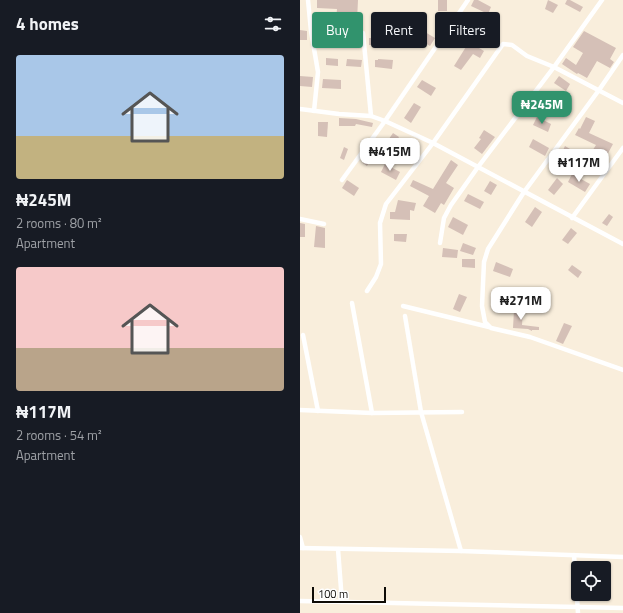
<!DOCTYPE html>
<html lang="en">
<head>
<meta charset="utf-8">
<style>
	body { margin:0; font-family:"Titillium Web",sans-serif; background:#20242c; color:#f1f3f6; height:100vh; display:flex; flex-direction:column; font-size:15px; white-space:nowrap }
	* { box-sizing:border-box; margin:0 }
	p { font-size:13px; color:#9ea1a6 }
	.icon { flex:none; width:22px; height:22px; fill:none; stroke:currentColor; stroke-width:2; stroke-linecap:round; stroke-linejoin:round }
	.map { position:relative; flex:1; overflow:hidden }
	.side { display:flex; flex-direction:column; background:#171b24; width:300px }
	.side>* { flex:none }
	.guide { position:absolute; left:12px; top:12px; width:251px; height:36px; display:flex; gap:8px }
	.controls { position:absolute; left:271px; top:561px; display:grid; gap:8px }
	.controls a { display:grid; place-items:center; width:40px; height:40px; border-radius:4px; background:#171b24; box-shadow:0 1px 3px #0004; font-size:20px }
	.scale { position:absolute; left:12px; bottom:10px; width:74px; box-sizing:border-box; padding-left:4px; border:2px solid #0e0b06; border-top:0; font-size:11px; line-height:14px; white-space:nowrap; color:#0e0b06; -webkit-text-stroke:3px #fff; paint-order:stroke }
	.price { position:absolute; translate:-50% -34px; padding:0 9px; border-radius:8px; background:#fff; color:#222; font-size:13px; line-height:26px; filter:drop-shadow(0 1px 2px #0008) }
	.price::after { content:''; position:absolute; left:50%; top:24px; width:12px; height:9px; margin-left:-6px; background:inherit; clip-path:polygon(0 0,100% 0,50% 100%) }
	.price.active { background:#31936d; color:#fff }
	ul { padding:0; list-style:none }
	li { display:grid; align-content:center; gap:8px; height:212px; padding:0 16px }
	li span { display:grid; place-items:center; height:124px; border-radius:4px; color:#555 }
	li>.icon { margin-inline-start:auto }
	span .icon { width:72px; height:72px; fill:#fffc; stroke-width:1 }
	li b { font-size:17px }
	h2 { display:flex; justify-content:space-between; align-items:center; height:48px; padding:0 16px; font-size:17px }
	.pill { padding:0 14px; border-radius:4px; background:#171b24; box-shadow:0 1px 3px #0004; font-size:14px; line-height:36px }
	.pill.active { background:#31936d; color:#fff }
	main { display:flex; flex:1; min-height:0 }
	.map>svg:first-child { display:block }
	.building { fill:#d5c0b7 }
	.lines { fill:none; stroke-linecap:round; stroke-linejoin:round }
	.minor { stroke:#fff; stroke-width:4.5 }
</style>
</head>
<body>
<main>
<section class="side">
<h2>4 homes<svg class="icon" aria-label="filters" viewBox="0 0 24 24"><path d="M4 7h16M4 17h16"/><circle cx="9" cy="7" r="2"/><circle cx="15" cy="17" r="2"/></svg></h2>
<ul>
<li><span style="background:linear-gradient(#a9c7e8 65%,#c2b280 0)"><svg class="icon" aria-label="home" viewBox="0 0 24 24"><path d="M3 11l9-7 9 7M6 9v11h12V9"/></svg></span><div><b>₦245M</b><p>2 rooms · 80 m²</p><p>Apartment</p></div></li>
<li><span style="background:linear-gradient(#f6c9c9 65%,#b9a48a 0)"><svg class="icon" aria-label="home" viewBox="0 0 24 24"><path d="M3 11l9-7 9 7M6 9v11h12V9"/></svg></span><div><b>₦117M</b><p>2 rooms · 54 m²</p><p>Apartment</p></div></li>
</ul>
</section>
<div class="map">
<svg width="323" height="613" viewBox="0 0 323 613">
	<rect width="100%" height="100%" fill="#f9eedc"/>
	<g class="building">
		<path d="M17 0H58L57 21 51 20 49 36H59L60 44H38L39 29 37 28 38 20H36L37 9 17 8Z"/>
		<rect x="138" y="0" width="9" height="11"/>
		<path d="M174 0H178L191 7 188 14 171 6Z"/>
		<path d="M248 0 258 5 253 13 245 9Z"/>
		<path d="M267 0H270L283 7 280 12 265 4Z"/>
		<rect x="91" y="27" width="17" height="7"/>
		<path d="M120 29 135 38 130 46 115 37Z"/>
		<path d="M0 30 7 31V40H0Z"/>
		<path d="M284 31 316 48 310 59 314 62 310 68 297 61 287 78 278 73 277 74 262 64 266 58 276 65 283 53 273 47Z"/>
		<rect x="69" y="38" width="20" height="7"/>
		<path d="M169 42 184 51 180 58 173 54 161 70 154 66Z"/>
		<path d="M26 58 38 59V66L26 65Z"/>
		<path d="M47 59 62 60 61 67 46 66Z"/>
		<path d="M78 59 93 60 92 69 75 67V60H78Z"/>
		<path d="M0 76 13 77 12 87 0 86Z"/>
		<path d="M259 76 270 84 266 91 254 83Z"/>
		<path d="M23 79 41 80V89L22 88Z"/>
		<path d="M122 80 136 88 131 96 117 87Z"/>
		<path d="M114 103 121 107 111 123 104 118Z"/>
		<path d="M237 117 251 124 248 132 233 125Z"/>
		<path d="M286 117 295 121 289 133 313 144 306 157 308 158 304 165 289 156 296 145 275 135 279 128 280 129Z"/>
		<path d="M39 118 56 119 73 123 72 127 56 124 55 126H39Z"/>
		<path d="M18 122H28L27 137 18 136Z"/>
		<path d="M184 130 195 137 182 154 174 148 181 139 179 138Z"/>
		<path d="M93 133 99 137 86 160 74 153 67 166 63 163 73 143 79 146 77 151 80 152Z"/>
		<path d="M233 139 249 148 245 156 229 147Z"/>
		<path d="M265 146 282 156 270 173 256 165Z"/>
		<path d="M44 147 48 149 44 160 40 158Z"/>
		<path d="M151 160 158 165 146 183 154 188 144 205 141 203 135 213 123 206 129 196 110 186 113 180 133 189Z"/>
		<path d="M85 164 100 172 96 180 81 172Z"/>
		<path d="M272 174 290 184 285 192 268 182Z"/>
		<path d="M257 178 263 184 254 195 248 190Z"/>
		<path d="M47 180 59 188 54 196 42 188Z"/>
		<path d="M190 181 197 185 191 195 184 191Z"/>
		<path d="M168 194 184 202 180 209 164 201Z"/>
		<path d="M98 200 116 203 114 211 110 210V220L90 219V212H95Z"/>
		<path d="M235 207 242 212 232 227 225 222Z"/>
		<path d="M309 214 313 217 307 226 302 223Z"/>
		<path d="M153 217 168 225 163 235 148 227Z"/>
		<path d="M0 223 5 224V237H0Z"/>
		<path d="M16 226 25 228V248L14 247Z"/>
		<path d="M271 228 277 233 268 244 262 240Z"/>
		<path d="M94 234H107L106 242 94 241Z"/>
		<path d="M163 243 176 248 173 255 160 251Z"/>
		<path d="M143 248 158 250 157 258 142 257Z"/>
		<path d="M162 259H175V268L162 267Z"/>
		<path d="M196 262 213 269 210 277 193 271Z"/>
		<path d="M272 265 282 272 278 278 268 270Z"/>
		<path d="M159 294 167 297 160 312 153 309Z"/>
		<path d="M214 310H223L222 325 239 327V330H232V331L228 329 213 328Z"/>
		<path d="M264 323 272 326 263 344 256 341Z"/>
	</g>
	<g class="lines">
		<g class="minor">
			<path d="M8 0 11 31 18 72 14 111"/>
			<path d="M63 33 71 116"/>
			<path d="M323 55 299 90 224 192 188 249 184 262 182 306 185 322 191 328 230 337 323 370"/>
			<path d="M0 109 39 114 71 116 85 121 133 143 323 244"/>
			<path d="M42 180 85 121 168 0"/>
			<path d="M272 218 323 148"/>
			<path d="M0 219 24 224"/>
			<path d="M140 243 144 218 151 205 178 167 254 67 302 0"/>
			<path d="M67 291 76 277 81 264 80 223 86 204 133 143 203 44 212 45 227 56 254 67 323 103"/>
			<path d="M52 303 72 413"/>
			<path d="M103 306 189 327"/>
			<path d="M105 316 121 412 161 551"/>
			<path d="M3 335 18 411"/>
			<path d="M0 410 72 413 162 412"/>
			<path d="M0 537 3 548"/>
			<path d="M0 548 161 551 323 557"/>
			<path d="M38 549 42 602"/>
			<path d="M274 555 278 613"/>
			<path d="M0 601 323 608"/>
		</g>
	</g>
</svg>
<div class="controls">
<a><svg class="icon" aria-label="locate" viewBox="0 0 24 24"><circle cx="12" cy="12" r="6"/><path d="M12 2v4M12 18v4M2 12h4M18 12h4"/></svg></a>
</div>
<div class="scale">100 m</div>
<b class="price active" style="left:242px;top:125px">₦245M</b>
<b class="price" style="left:90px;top:172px">₦415M</b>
<b class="price" style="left:279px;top:183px">₦117M</b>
<b class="price" style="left:221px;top:321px">₦271M</b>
<div class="guide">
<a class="pill active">Buy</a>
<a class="pill">Rent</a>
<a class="pill">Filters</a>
</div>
</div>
</main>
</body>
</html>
